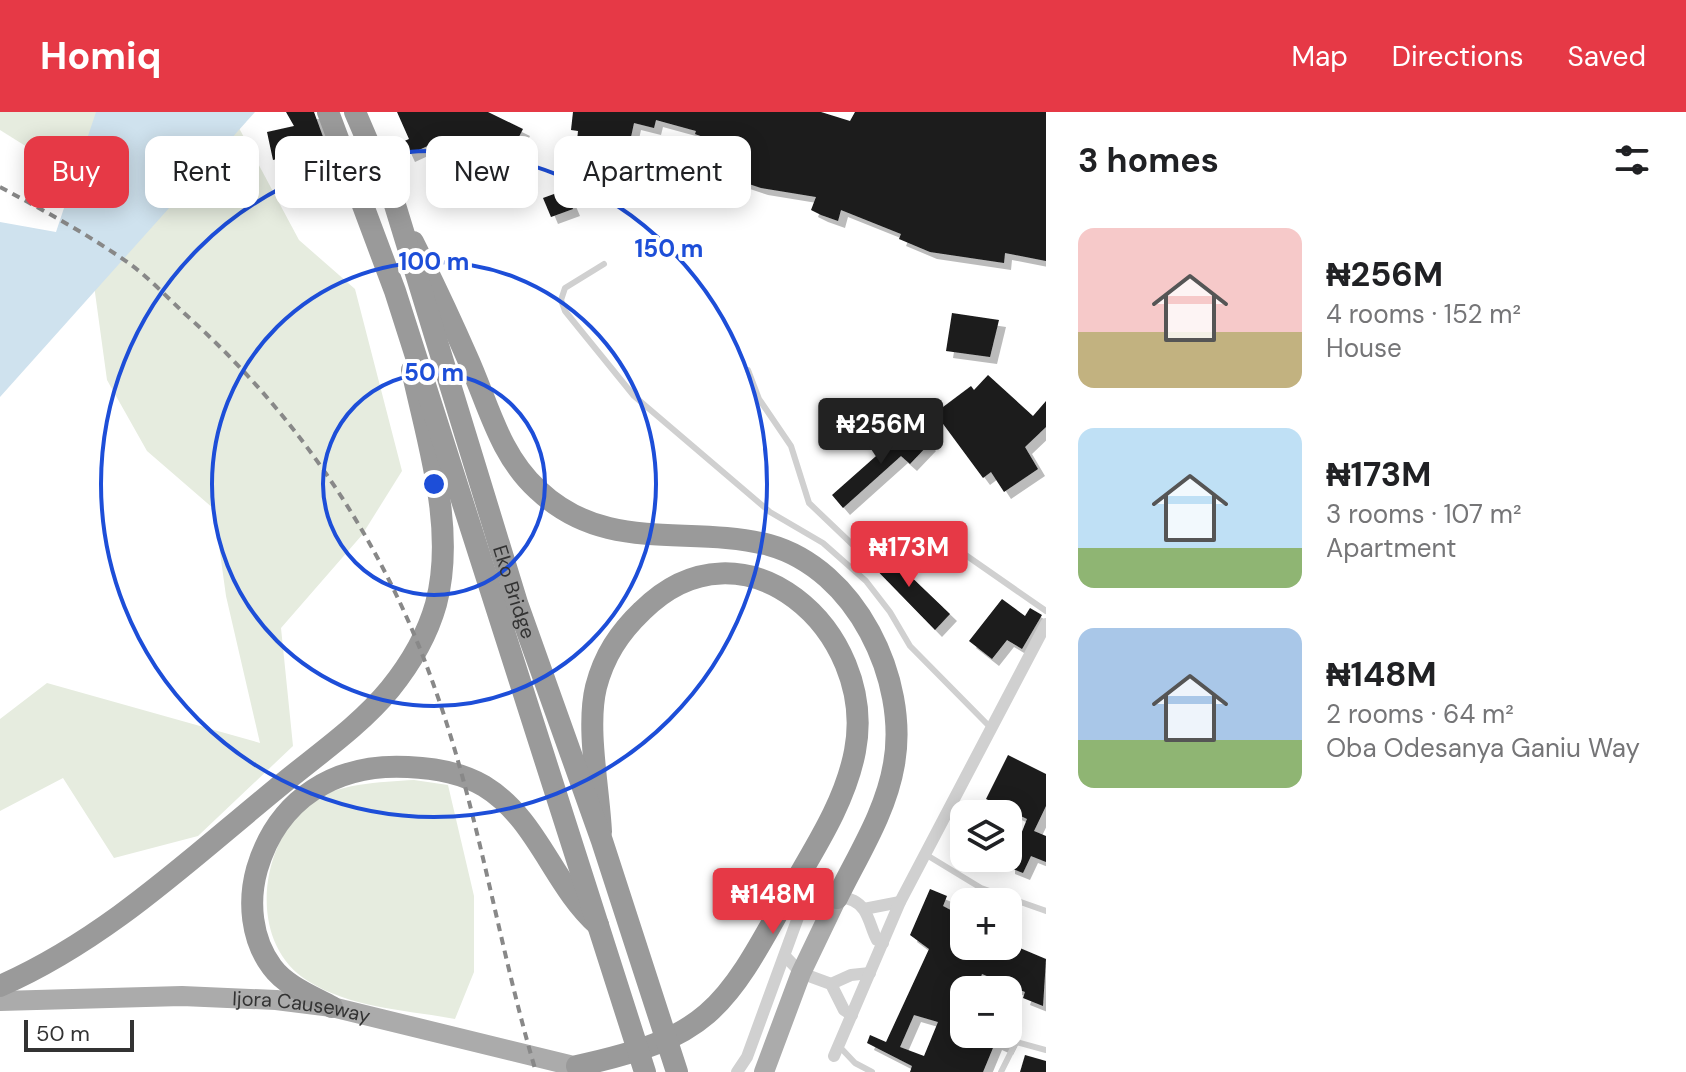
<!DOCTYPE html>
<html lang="en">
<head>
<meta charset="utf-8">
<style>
	body { margin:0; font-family:"DM Sans",sans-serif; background:#f6f6f6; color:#202124; height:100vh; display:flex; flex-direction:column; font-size:30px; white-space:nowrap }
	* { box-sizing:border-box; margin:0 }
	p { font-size:26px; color:#757577 }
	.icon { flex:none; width:44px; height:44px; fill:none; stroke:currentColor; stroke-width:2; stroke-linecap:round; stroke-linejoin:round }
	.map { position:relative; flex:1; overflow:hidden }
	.side { display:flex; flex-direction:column; background:#fff; width:640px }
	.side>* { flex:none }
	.hud { position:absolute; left:24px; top:24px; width:760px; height:72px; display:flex; gap:16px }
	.tools { position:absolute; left:950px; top:688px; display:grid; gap:16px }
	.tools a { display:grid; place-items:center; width:72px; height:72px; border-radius:16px; background:#fff; box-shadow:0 4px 20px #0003; font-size:40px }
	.scale { position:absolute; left:24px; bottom:20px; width:110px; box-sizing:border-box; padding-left:8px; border:4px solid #333; border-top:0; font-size:22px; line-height:28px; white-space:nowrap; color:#333; -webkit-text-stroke:6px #fff; paint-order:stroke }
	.price { position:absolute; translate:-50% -68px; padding:0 18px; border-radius:8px; background:#e63946; color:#fff; font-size:26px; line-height:52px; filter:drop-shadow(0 2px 4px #0008) }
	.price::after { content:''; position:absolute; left:50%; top:48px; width:24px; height:18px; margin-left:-12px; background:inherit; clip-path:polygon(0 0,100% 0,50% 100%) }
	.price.active { background:#222; color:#fff }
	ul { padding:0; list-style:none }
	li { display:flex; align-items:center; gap:24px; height:200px; padding:0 32px }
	li span { display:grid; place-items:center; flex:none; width:224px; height:160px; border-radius:16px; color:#555 }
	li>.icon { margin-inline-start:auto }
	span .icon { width:96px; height:96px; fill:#fffc; stroke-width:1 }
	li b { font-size:34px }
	h2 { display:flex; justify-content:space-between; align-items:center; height:96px; padding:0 32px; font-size:34px }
	.pill { padding:0 28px; border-radius:16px; background:#fff; box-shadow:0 4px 20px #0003; font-size:28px; line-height:72px }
	.pill.active { background:#e63946; color:#fff }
	header { display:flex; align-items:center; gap:48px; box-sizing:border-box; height:112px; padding:0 40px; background:#e63946; color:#fff }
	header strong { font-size:38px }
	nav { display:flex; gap:44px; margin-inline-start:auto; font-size:28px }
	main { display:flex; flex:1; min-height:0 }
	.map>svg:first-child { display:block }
	.green { fill:#e6ecdf }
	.water { fill:#cfe2ee }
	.building { fill:#1a1a1a; fill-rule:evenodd; filter:url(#shadow) }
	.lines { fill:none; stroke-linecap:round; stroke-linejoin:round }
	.lane { stroke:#d0d0d0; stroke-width:6 }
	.street { stroke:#d0d0d0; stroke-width:12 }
	.primary { stroke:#ababab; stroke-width:20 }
	.highway { stroke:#9a9a9a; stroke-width:22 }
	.rail { stroke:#888; stroke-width:4; stroke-dasharray:8 6; stroke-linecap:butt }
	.highway-bridge { stroke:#9a9a9a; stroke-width:22 }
	.ring { fill:none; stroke:#1d4ed8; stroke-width:4 }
	.labels { text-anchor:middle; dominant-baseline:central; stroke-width:8; stroke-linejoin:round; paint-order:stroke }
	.street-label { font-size:20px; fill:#333; stroke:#fff }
	.centre { fill:#1d4ed8; stroke:#fff; stroke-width:4 }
	.ring-label { font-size:24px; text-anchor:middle; font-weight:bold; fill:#1d4ed8; stroke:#fff; stroke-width:8; stroke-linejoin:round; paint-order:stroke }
</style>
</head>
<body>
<header>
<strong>Homiq</strong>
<nav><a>Map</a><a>Directions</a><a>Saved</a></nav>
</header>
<main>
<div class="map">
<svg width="1046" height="960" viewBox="0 0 1046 960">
	<defs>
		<filter id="shadow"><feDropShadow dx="7" dy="7" stdDeviation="0" flood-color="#0004"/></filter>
	</defs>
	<rect width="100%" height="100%" fill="#fff"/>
	<g class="green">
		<path d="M0 0H126L83 70 0 18Z"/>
		<path d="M239 16 299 128 355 177 402 359 362 423 281 516 293 634 198 724 114 746 63 666 0 699V607L47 571 260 631 226 484 214 397 147 339 107 268 93 166Z"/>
		<path d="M414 668 448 673 474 784V860L455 907C407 898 350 896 308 869 248 832 258 735 308 693 334 671 381 670 414 668Z"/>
	</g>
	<path class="water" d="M96 0H255L0 285V110L56 120Z"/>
	<g class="building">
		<path d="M286 0H314L330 44 306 58 296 42 273 48 267 20 294 14Z"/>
		<path d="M397 0H488L523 17 510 42 518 59 507 63 504 56 473 69 460 38 441 46 434 31 408 43 402 30 409 27Z"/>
		<path d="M573 0H821L850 9 855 0H1046V149L1005 141 1004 151 930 140 899 127 901 122 841 98 838 109 821 103 811 98 816 85 761 76 722 63 730 35 695 22 696 19 656 8 654 16 634 11 629 34 617 32 616 42 594 38 593 41 576 39 578 19 571 18Z"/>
		<path d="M565 78 573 97 551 105 543 86Z"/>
		<path d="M952 201 999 208 990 245 946 239Z"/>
		<path d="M988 263 1033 304 1046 289V315L1025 335 1038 357 1004 380 991 360 983 366 935 301 971 274 974 278Z"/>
		<path d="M911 315 929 332 910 352 901 344 843 396 832 383 884 337 887 340Z"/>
		<path d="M874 433 899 461 903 457 950 502 935 518 862 443 869 441Z"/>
		<path d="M1002 487 1025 504 1030 496 1042 503 1022 537 1007 528 992 547 969 529Z"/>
		<path d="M1008 643 1046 662V694L1034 719 1046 724V750L1031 744 1023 761 1008 755V737L1014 740 1027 707 986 687Z"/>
		<path d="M930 777 947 784 943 794 964 805V834H1008V831L1046 847 1043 894 1023 886 1025 880 982 862 976 878H964V922H1013L1006 936 995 931 983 960H910L912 954 867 931 870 923 886 930 929 837 910 823ZM914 903 938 910 924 944 900 935Z"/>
		<path d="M1025 943 1046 949V960H1020Z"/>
	</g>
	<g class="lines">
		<g class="lane">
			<path d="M604 152 565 176 561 188 565 199 634 284 770 400 823 431 866 469 890 500 910 534 991 616"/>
			<path d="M748 258 759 287 791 334 809 391 853 433 865 437 870 427 912 414H924L1046 499"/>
			<path d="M925 742 981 776 1046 799"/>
			<path d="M838 933 855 951 872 960"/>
			<path d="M1001 960 1016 930 1046 938"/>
		</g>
		<g class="street">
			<path d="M864 797 900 790"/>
			<path d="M785 844 801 861 831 872 844 898 852 903"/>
			<path d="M831 872 851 863 870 861"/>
			<path d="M834 944 900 790 1046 512"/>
			<path d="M737 960 747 945 800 800C815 786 850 777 864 798 870 807 872 819 877 828L883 831"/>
		</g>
		<g class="primary">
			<path id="s1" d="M0 889 182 884 276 888 332 895 590 958"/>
			<path d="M764 960 801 861 837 786"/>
		</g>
		<g class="highway">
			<path d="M413 130C432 168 450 206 467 245 488 291 499 343 538 378 607 443 688 412 769 433 856 457 909 568 894 652 886 700 858 743 837 786"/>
			<path d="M0 874C105 828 188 749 276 677 314 645 359 615 390 577 411 551 427 524 436 492 456 417 428 332 412 258"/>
			<path d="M332 895C312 884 286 874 272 855 251 827 248 789 257 757 278 686 336 651 408 655 434 656 460 660 484 674 538 707 553 773 598 813"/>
			<path d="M577 954C707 926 724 899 786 786 812 740 845 692 855 639 878 519 743 398 642 499 619 521 604 544 596 575 586 616 599 677 601 720"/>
		</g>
		<path class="rail" d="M0 75C45 99 89 123 130 152 149 166 167 185 184 201 298 303 383 429 434 574 479 699 498 832 536 960"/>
		<g class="highway-bridge">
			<path d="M328 0 395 179 645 960"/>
			<path id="s2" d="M355 0 395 93 517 491 602 729 677 960"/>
		</g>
	</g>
	<g class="ring">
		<circle cx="434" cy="372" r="111"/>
		<circle cx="434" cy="372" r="222"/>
		<circle cx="434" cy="372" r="333"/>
	</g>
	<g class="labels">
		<g class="street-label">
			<text stroke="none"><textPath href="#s2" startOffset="506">Eko Bridge</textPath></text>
			<text stroke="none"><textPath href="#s1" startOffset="302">Ijora Causeway</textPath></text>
		</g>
	</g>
	<circle cx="434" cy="372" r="12" class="centre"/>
	<g class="ring-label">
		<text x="669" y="145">150 m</text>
		<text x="434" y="158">100 m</text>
		<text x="434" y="269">50 m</text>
	</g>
</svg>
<div class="tools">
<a><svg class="icon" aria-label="layers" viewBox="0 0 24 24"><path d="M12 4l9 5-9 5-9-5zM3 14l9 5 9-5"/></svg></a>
<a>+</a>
<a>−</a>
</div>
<div class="scale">50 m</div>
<b class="price active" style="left:881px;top:354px">₦256M</b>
<b class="price" style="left:909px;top:477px">₦173M</b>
<b class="price" style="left:773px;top:824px">₦148M</b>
<div class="hud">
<a class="pill active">Buy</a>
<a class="pill">Rent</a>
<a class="pill">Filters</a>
<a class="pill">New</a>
<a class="pill">Apartment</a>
</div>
</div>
<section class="side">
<h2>3 homes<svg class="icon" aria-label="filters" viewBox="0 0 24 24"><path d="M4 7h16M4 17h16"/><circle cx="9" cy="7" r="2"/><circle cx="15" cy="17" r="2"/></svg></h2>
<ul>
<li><span style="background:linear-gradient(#f6c9c9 65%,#c2b280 0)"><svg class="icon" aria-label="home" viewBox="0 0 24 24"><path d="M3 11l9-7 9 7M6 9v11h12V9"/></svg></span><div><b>₦256M</b><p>4 rooms · 152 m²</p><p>House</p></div></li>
<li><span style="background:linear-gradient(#bfe0f5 75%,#8fb573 0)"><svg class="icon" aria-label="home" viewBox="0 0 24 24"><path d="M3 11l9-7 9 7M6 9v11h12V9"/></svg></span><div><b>₦173M</b><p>3 rooms · 107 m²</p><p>Apartment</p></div></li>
<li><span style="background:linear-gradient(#a9c7e8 70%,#8fb573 0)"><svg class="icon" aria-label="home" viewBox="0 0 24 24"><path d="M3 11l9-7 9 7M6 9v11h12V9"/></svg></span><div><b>₦148M</b><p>2 rooms · 64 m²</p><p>Oba Odesanya Ganiu Way</p></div></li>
</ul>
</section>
</main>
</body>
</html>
